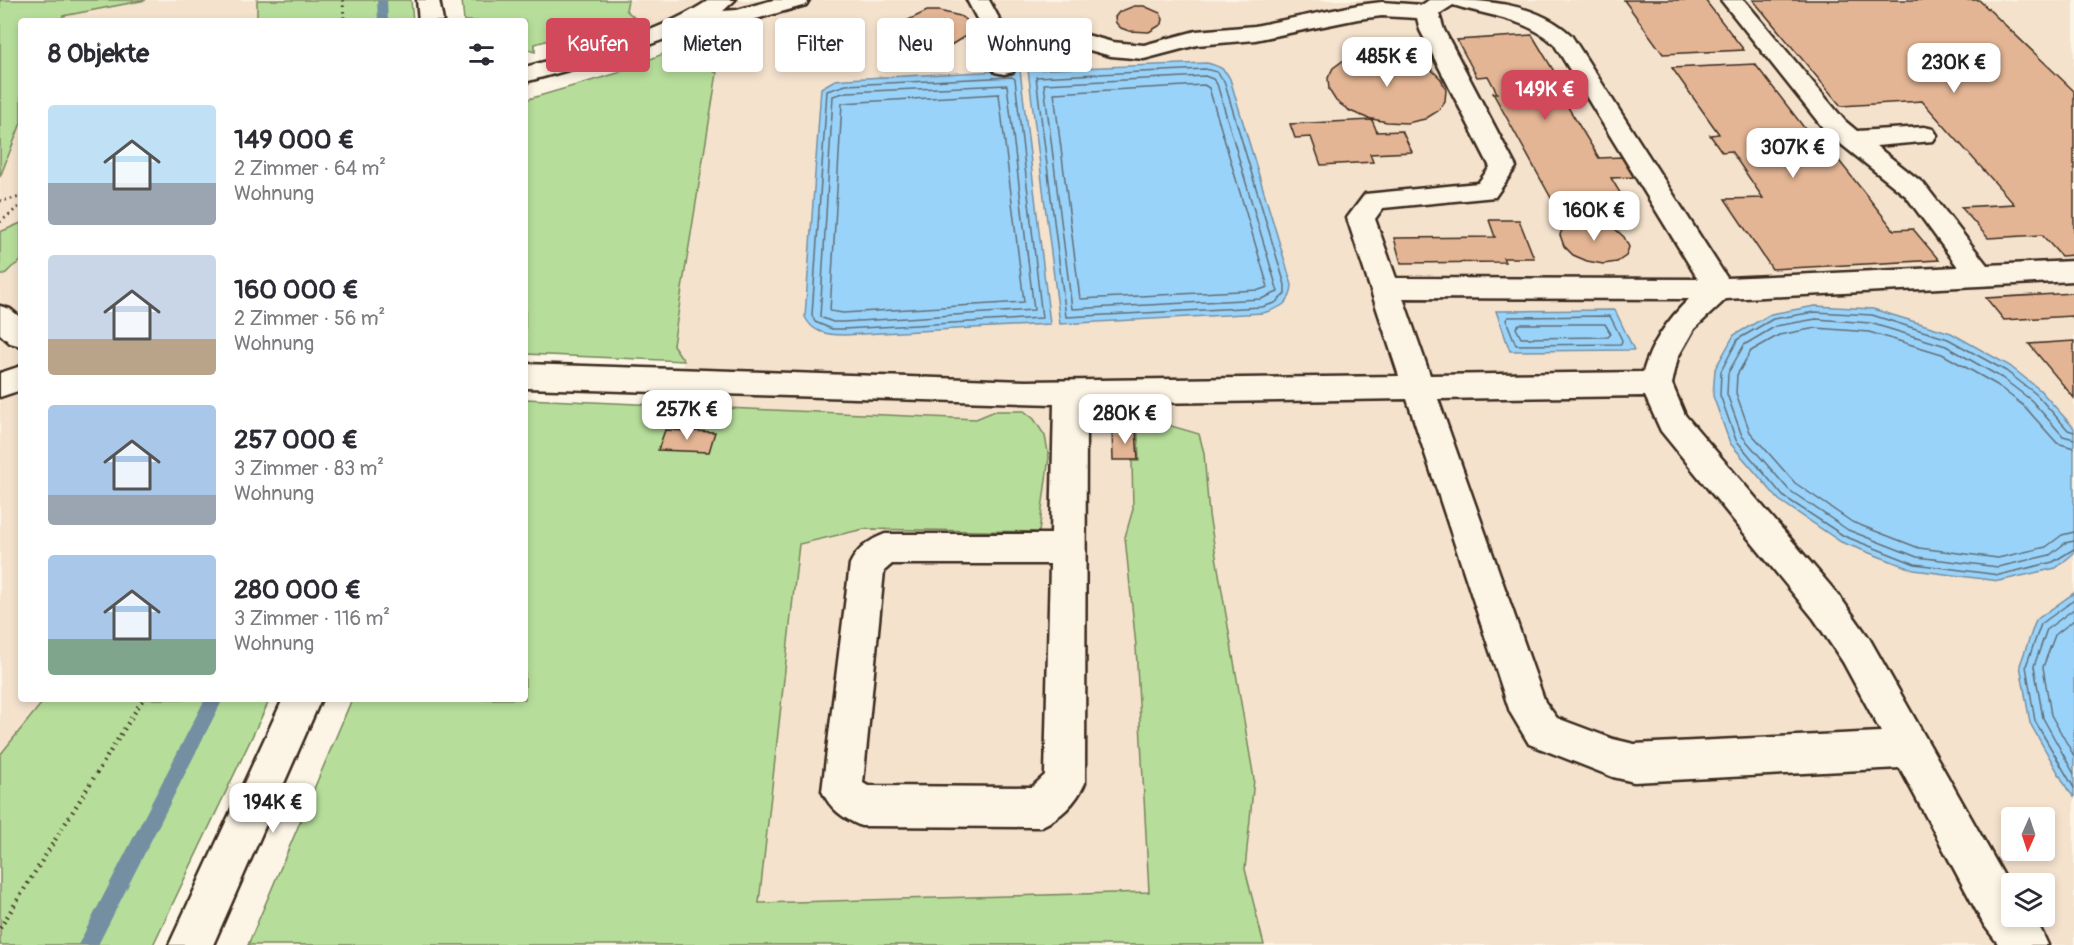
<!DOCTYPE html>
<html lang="de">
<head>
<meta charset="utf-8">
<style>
	body { margin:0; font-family:Pangolin,sans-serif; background:#f7f7f7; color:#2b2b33; height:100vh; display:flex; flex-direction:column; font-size:22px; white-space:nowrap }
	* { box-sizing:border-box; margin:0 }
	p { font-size:20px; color:#7c7c81 }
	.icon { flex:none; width:33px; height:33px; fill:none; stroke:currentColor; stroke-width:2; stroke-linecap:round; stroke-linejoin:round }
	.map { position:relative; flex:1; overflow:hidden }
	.sheet { position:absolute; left:18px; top:18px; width:510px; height:684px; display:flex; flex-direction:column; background:#fff; border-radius:6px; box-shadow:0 3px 9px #0003 }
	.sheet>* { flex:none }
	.guide { position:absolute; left:546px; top:18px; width:570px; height:54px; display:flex; gap:12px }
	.needle { width:39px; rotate:183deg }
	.tools { position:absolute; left:2001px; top:807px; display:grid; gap:12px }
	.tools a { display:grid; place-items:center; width:54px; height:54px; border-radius:6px; background:#fff; box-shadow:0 3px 9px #0003; font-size:30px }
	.price { position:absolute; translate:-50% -51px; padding:0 14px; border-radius:12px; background:#fff; color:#222; font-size:20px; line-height:39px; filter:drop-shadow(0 2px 3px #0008) }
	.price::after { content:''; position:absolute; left:50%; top:36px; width:18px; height:14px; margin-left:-9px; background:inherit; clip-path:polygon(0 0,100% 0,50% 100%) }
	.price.active { background:#d1495b; color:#fff }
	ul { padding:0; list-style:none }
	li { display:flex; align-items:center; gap:18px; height:150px; padding:0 30px }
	li span { display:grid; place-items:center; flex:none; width:168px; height:120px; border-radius:6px; color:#555 }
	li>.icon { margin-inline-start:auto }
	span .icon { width:72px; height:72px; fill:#fffc; stroke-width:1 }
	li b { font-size:26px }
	h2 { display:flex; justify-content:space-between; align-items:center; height:72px; padding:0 30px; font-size:26px }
	.chip { padding:0 21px; border-radius:6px; background:#fff; box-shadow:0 3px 9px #0003; font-size:21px; line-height:54px }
	.chip.active { background:#d1495b; color:#fff }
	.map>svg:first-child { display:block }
	.built { fill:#f4e2cd; fill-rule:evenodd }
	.green { fill:#b6de9a; stroke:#78845c; stroke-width:1.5 }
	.water { fill:#9ad3fa; stroke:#748fa2; stroke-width:1.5 }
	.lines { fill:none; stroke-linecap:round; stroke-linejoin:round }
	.shore { stroke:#616e76; stroke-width:1.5 }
	.stream { fill:#748fa2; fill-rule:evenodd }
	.building { fill:#e3b594; stroke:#3b2a1e; stroke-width:1.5 }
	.minor-casing { stroke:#3b2a1e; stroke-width:5 }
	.path-far1 { stroke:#3b2a1e; stroke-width:3; stroke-dasharray:1.5 4; stroke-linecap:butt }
	.path { stroke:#3b2a1e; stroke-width:4.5; stroke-dasharray:1.5 5; stroke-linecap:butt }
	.minor { fill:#fcf5e5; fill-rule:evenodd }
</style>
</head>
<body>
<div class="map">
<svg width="2074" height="945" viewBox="0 0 2074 945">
	<rect width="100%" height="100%" fill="#fcf5e5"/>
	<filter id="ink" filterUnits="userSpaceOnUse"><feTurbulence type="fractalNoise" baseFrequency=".0167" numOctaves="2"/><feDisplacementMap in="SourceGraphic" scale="12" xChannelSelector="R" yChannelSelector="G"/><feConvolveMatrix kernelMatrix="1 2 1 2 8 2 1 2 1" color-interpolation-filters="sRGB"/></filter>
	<g filter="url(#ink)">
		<g class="built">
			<path d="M146 0H257V21H60L62 16Z"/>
			<path d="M628 0H2074V945H577L669 406 684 362 673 346 717 73 674 49 654 34 626 10ZM2012 818H2044V850H2012ZM2012 884H2044V916H2012Z"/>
			<path d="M21 123V699H45L0 755V177Z"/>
		</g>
		<g class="green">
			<path d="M0 0H146L63 16 60 21H21V123L0 177Z"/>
			<path d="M257 0H411L413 21H257Z"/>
			<path d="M462 0H628L626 10 639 22 619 30V20L535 44V52L525 49V21H464Z"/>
			<path d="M674 49 717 73 673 345 684 361 525 354V100L618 73Z"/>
			<path d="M21 223V261L12 267 4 275H0V232Z"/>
			<path d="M525 399 976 419 995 411H1024L1034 419 1045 436 1049 457 1039 532 864 529 799 544 759 903 1149 892 1136 646 1125 537 1133 509 1132 461H1139L1137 416 1199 434 1204 453 1209 515 1254 779 1245 869 1264 945H248L352 699H525Z"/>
			<path d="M45 699H270L153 945H0V755Z"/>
		</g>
		<g class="water">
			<path d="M1207 63C1218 66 1225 68 1230 79L1292 285C1291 304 1280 308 1263 313L1060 324 1028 70Z"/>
			<path d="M1020 70 1050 324 844 335C827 335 813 333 805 317L821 88 835 80 846 79Z"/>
			<path d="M1815 306 1873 309 1951 333 2010 366 2040 390 2074 428V553L2056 568 1999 581 1914 570 1841 542 1779 500 1730 443 1713 396 1715 369 1734 335 1771 314Z"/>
			<path d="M1615 310 1634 350 1510 351 1496 311Z"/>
			<path d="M2074 593V797L2068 790 2030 723 2020 665 2036 620Z"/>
		</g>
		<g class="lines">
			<g class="shore">
				<path d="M1205 69 1217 72 1224 81 1285 285V294L1275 303 1262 307 1066 317 1036 77Z"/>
				<path d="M1205 76 1213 79 1217 84 1278 292 1261 299 1072 309 1044 84Z"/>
				<path d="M1012 77 1015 79 1042 318 843 329H832L815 322 812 315 827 91 846 85Z"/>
				<path d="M1007 85 1034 310 843 322H833L820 317 833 96 847 92Z"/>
				<path d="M1204 85 1209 88 1268 287 1259 290 1080 299 1054 93Z"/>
				<path d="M999 94 1024 302 843 313 830 311 842 103Z"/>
				<path d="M1610 316 1622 340 1621 344 1516 345 1506 320 1508 317Z"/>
				<path d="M1519 324H1605L1611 334 1608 337 1521 338 1516 328Z"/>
				<path d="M2074 432 2068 430 2036 394 2006 371 1948 339 1872 315 1815 312 1773 319 1738 339 1721 371 1720 395 1736 440 1783 496 1844 536 1915 564 1999 575 2053 562 2074 549"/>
				<path d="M2074 439 2063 436 2031 400 2002 378 1946 346 1870 323 1816 319 1776 326 1744 345 1728 373 1727 394 1742 436 1789 490 1848 530 1917 557 1998 567 2050 555 2065 543 2074 541"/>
				<path d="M2074 448 2057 443 2025 407 1997 385 1942 354 1869 332 1816 328 1779 335 1751 351 1737 375 1736 393 1750 432 1795 483 1852 522 1919 548 1998 558 2046 547 2062 535 2074 532"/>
				<path d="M2074 600 2041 624 2026 666 2035 721 2074 788"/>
				<path d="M2074 609 2047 629 2034 666 2043 718 2074 774"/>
				<path d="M2074 620 2055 635 2043 667 2051 715 2074 756"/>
			</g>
			<g class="stream">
				<path d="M377 0H387L388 21H378Z"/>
				<path d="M205 699H223L98 945H78Z"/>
			</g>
		</g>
		<g class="building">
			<path d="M1624 0H1705L1744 50 1663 54Z"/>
			<path d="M1753 0H1979L2074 91V255L2061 256 2042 235 1988 238 1961 207 2014 204 1922 101 1841 106Z"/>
			<path d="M1134 6H1144L1160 13 1163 19 1162 24 1149 32 1129 31 1121 28 1116 23 1115 17 1119 12Z"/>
			<path d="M927 11H939L960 16 967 21 969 28 967 35 951 45 939 48 916 45 907 40 903 33 904 26 908 20Z"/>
			<path d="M1532 35 1555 73 1544 74 1553 90 1557 89 1599 158 1622 157 1635 177 1611 178 1625 201 1555 205 1493 93H1497L1488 76 1477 77 1457 40Z"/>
			<path d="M1377 53 1396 55 1414 60 1430 68 1441 79 1446 90 1445 101 1438 111 1425 119 1407 123 1387 122 1367 118 1350 111 1336 101 1329 90 1328 78 1333 68 1344 60 1359 55Z"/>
			<path d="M1755 64 1812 138H1821L1894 230 1913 229 1939 260 1772 269 1725 199 1763 198 1731 151 1722 152 1710 135 1719 134 1672 68Z"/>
			<path d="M1372 120 1377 132 1402 131 1412 152 1370 154 1373 162 1321 165 1311 137 1295 138 1290 124Z"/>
			<path d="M1585 219 1600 222 1614 228 1624 237 1629 247 1626 256 1617 262 1603 264 1587 261 1573 255 1564 246 1560 235 1563 227 1572 221Z"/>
			<path d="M1489 220H1519L1534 258H1503L1505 262 1401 263 1394 238 1495 237Z"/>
			<path d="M2074 293V319L2072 316 2004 320 1986 298Z"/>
			<path d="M2074 341V398L2029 344Z"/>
			<path d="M665 430 715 432 709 452 658 450Z"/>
			<path d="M1112 430H1136L1138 460H1113Z"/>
		</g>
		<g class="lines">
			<defs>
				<g id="minor">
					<path d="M417 0H439L443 21H419Z"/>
					<path d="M709 0H735L723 11 737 10 773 0H809L806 5 738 24 697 27 619 56 525 82V67C587 50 655 36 709 0Z"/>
					<path d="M967 0H989L1002 24H1047L1112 42 1144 45 1196 31 1255 26 1358 5 1382 2 1422 5 1429 0C1479 0 1533 0 1571 35L1727 278 1958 267 1906 196 1827 133 1721 0H1744L1845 121 1857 131 1924 127 1933 129 1937 135 1933 141 1876 146 1924 184 1987 265 2074 261V281L1726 299 1694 329 1678 357 1672 384 1685 415 1840 597 1869 638 2012 890V916H2031L2041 930 2048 945H1999L1984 925 1900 768 1634 782 1613 777 1529 744 1510 712 1407 399 1086 404 1085 783C1076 803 1060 818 1040 827L861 826C843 818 830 809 822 791L850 564C857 549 869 540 885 534H1051L1054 404 525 388V364L1026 381 1399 376 1347 218 1365 194 1478 183 1490 167 1420 30 1417 18 1382 16 1358 19 1255 40 1197 45 1144 59 1111 56 1046 38H1013L1016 67 1013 72 1004 74 995 72 992 67 990 35 985 34ZM1453 5C1488 16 1526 18 1554 44L1698 279 1396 278 1375 219 1383 208 1495 197 1516 167 1444 30 1439 14ZM1403 298 1689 299C1668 319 1651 344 1643 372L1430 375ZM1645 396 1661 431 1814 619 1843 662 1881 732 1634 744 1613 739 1557 718 1545 702 1438 399ZM892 564H1050L1045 775 1032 787 868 786 863 783 884 571Z"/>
					<path d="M0 306 10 309 21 318V346L10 343 0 334Z"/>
					<path d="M21 366V390L0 397V373Z"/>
					<path d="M283 699H321L213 945H169Z"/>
				</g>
			</defs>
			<use href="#minor" class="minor-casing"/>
			<g class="path-far1">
				<path d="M343 0 344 21"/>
				<path d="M0 201 21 197"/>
				<path d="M0 222 21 205"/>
			</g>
			<path class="path" d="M0 928 143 699"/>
			<use href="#minor" class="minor"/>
		</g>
	</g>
</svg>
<div class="tools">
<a><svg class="needle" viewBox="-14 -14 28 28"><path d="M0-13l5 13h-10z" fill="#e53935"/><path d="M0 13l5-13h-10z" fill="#7c7c81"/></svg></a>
<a><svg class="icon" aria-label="layers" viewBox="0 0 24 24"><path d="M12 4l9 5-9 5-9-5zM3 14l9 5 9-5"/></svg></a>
</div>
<b class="price" style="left:1387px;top:88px">485K €</b>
<b class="price" style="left:1954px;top:94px">230K €</b>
<b class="price active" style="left:1545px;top:121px">149K €</b>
<b class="price" style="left:1793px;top:179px">307K €</b>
<b class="price" style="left:1594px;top:242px">160K €</b>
<b class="price" style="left:687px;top:441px">257K €</b>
<b class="price" style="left:1125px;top:445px">280K €</b>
<b class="price" style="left:273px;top:834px">194K €</b>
<div class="guide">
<a class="chip active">Kaufen</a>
<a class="chip">Mieten</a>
<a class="chip">Filter</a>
<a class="chip">Neu</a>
<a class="chip">Wohnung</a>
</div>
<section class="sheet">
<h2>8 Objekte<svg class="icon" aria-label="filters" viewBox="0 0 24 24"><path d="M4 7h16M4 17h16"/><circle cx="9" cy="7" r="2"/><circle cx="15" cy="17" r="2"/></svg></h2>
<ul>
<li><span style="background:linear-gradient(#bfe0f5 65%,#9aa5b1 0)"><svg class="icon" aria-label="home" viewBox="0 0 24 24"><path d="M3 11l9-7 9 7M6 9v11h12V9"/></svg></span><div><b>149 000 €</b><p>2 Zimmer · 64 m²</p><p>Wohnung</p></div></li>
<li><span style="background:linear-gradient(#c9d6e8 70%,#b9a48a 0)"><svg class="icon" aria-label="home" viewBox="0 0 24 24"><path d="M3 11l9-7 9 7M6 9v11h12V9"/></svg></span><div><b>160 000 €</b><p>2 Zimmer · 56 m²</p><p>Wohnung</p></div></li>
<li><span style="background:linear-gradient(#a9c7e8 75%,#9aa5b1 0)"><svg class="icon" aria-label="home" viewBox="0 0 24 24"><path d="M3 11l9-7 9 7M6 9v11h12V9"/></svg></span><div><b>257 000 €</b><p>3 Zimmer · 83 m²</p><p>Wohnung</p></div></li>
<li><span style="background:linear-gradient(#a9c7e8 70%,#7fa58c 0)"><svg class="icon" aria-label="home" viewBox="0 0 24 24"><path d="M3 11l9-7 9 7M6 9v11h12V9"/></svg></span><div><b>280 000 €</b><p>3 Zimmer · 116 m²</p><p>Wohnung</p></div></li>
</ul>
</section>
</div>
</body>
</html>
